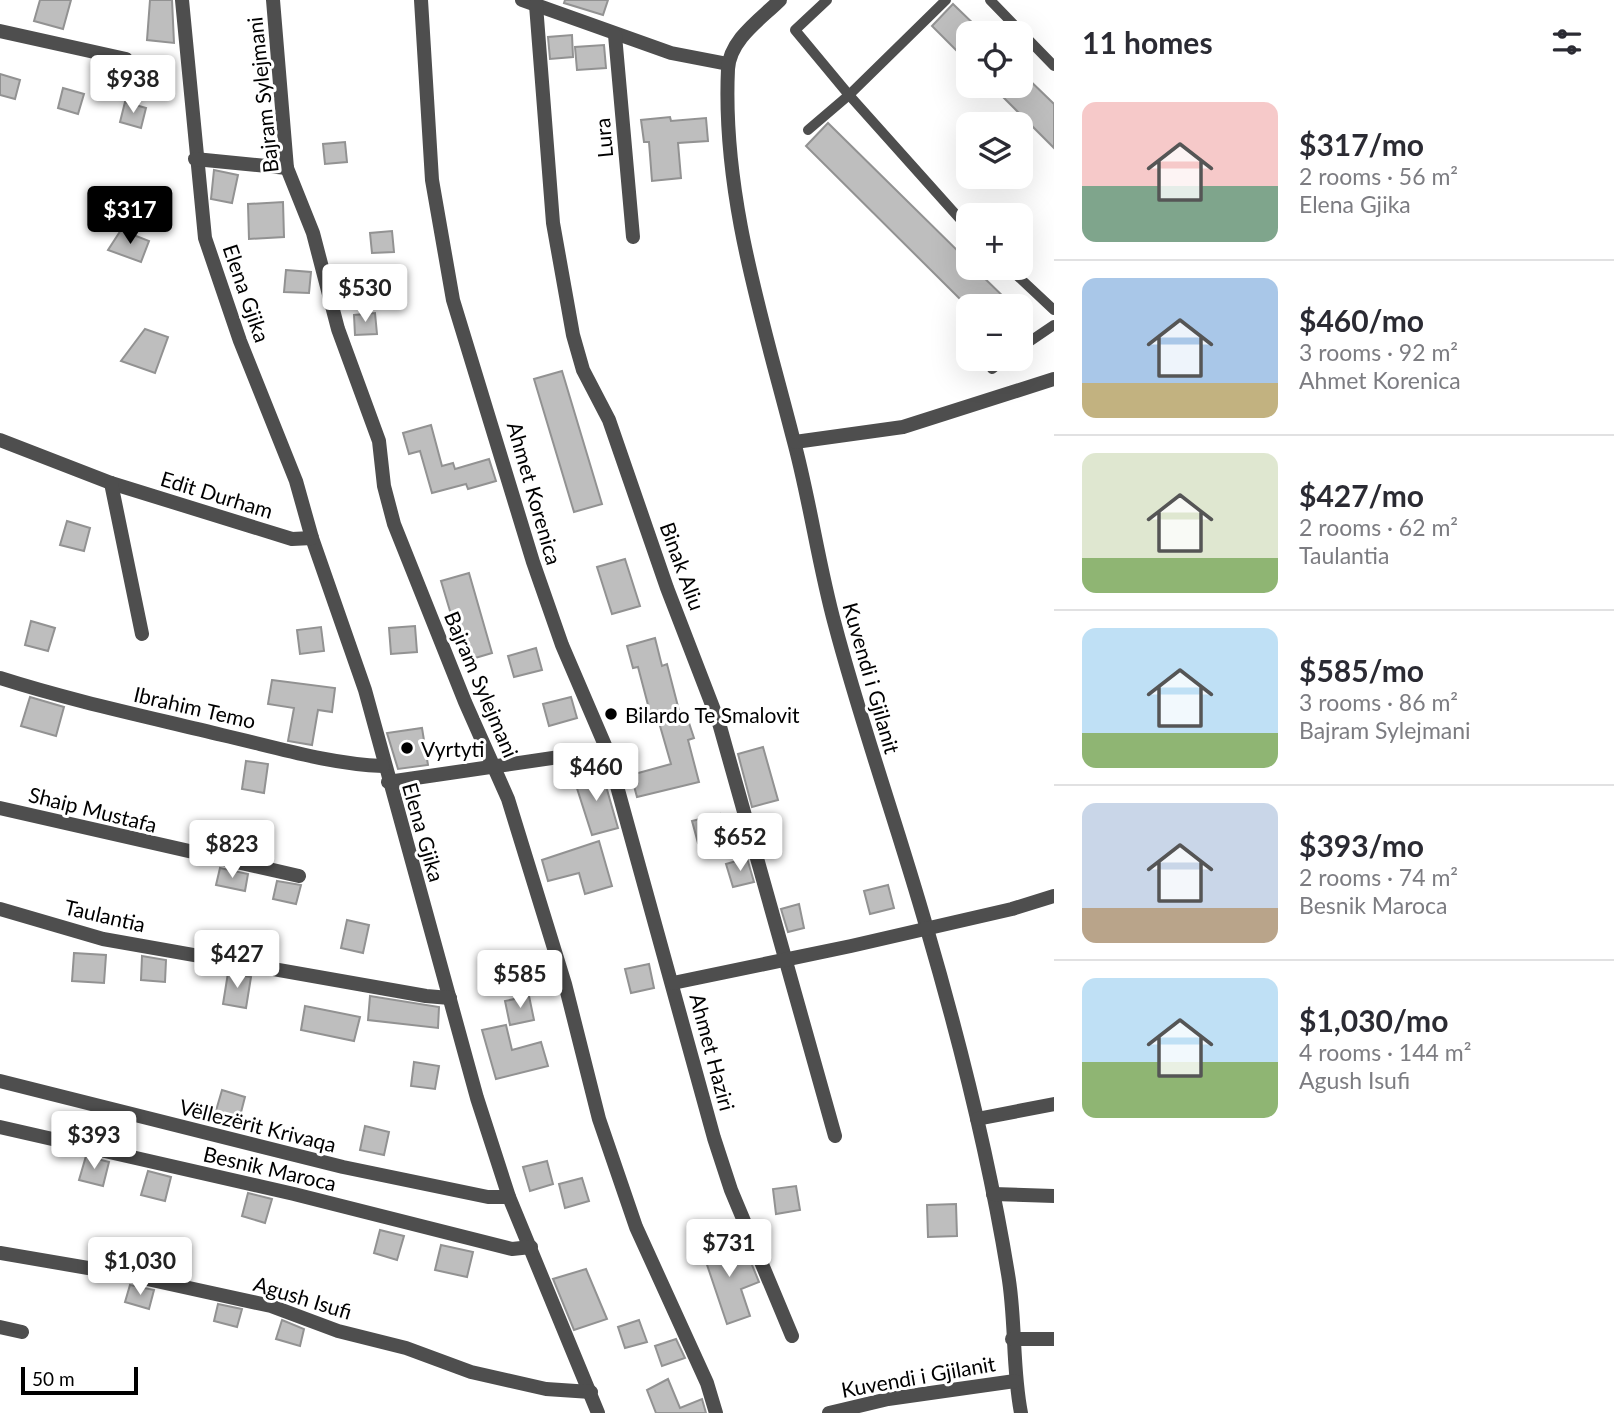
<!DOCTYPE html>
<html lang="en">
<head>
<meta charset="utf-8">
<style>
	body { margin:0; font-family:Lato,sans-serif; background:#f7f7f7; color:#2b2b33; height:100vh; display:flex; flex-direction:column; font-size:26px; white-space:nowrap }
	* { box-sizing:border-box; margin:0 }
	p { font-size:23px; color:#7c7c81 }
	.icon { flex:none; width:38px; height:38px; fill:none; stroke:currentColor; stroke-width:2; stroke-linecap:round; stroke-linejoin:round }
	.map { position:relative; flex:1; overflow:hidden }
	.panel { display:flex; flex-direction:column; background:#fff; width:560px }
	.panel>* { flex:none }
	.fabs { position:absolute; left:956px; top:21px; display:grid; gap:14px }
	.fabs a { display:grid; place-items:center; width:77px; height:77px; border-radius:14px; background:#fff; box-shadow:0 7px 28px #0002; font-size:35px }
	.scale { position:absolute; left:21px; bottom:18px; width:117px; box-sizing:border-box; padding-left:7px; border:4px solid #000; border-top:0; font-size:19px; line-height:24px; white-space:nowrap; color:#000; -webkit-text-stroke:5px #fff; paint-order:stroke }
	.price { position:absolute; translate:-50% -60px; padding:0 16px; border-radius:7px; background:#fff; color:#222; font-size:23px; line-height:46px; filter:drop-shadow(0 2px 4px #0008) }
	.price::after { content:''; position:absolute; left:50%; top:42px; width:21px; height:16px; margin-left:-10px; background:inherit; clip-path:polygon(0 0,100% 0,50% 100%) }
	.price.active { background:#000; color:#fff }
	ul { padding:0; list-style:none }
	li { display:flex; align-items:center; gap:21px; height:175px; padding:0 28px }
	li+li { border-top:2px solid #e1e1e2 }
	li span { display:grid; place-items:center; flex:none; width:196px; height:140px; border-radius:14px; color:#555 }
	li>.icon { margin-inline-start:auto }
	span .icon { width:84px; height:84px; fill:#fffc; stroke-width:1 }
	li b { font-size:30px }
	h2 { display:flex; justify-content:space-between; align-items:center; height:84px; padding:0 28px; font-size:30px }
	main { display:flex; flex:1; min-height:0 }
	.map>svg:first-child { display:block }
	.building { fill:#bebebe; stroke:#929292; stroke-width:2 }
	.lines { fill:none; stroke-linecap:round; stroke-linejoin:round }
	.service { stroke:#4e4e4e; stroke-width:10 }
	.minor { stroke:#4e4e4e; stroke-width:14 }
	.poi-dot { fill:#000; stroke:#fff; stroke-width:2.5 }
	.labels { text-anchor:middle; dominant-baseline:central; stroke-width:6; stroke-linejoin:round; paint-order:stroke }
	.street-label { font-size:21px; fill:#000; stroke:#fff }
	.poi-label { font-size:21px; fill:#000; stroke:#fff; text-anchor:start }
</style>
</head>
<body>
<main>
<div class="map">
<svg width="1054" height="1413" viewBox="0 0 1054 1413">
	<rect width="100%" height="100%" fill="#fff"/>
	<g class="building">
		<path d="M40 0H71L63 29 34 21Z"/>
		<path d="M150 0H172L174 43 147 40Z"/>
		<path d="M565 0H608L603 15 564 3Z"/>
		<path d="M953 4 983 33H968V62L932 26Z"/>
		<path d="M572 35 573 57 550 59 548 37Z"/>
		<path d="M604 45 606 68 577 70 575 47Z"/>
		<path d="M1020 71 1054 104V148L992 86H1020Z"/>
		<path d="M0 74 20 80 15 99 0 95Z"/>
		<path d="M63 88 84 94 78 114 58 108Z"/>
		<path d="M125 102 146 108 141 128 120 122Z"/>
		<path d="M670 117 671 121 706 118 708 141 678 143 681 178 652 181 649 142H644L641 120Z"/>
		<path d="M828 123 968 261V268H974L1013 306H967L806 146Z"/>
		<path d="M345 142 347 162 325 164 323 144Z"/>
		<path d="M214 170 238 175 232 203 211 199Z"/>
		<path d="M283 202 284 237 249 239 248 204Z"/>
		<path d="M121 230 149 241 141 262 108 250Z"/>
		<path d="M392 231 394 252 372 253 370 233Z"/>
		<path d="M286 270 311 272 309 293 284 292Z"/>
		<path d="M375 313 377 334 355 335 354 315Z"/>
		<path d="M145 329 168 337 155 373 121 361Z"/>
		<path d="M562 371 602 504 574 512 534 379Z"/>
		<path d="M431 425 442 466 453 463 455 469 489 459 496 481 468 489 466 484 432 493 420 451 409 454 403 433Z"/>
		<path d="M67 521 90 528 84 551 60 545Z"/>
		<path d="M625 559 640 606 612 614 597 567Z"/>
		<path d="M469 573 492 653 465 661 441 581Z"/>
		<path d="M31 621 55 628 48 651 25 645Z"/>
		<path d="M415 626 417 652 391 654 389 628Z"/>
		<path d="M321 627 324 651 300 654 297 630Z"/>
		<path d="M655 638 662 666 667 664 681 718 687 717 694 738 688 740 699 782 637 797 631 775 671 764 658 719 652 720 638 667 633 668 627 646Z"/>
		<path d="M536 648 542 670 514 677 508 656Z"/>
		<path d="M272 680 335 688 332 712 318 710 312 745 288 741 294 708 268 704Z"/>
		<path d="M30 697 64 707 56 736 21 726Z"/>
		<path d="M571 697 577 718 549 726 543 704Z"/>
		<path d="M422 728 428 765 398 769 387 733Z"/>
		<path d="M763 747 778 800 752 807 738 754Z"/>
		<path d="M246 761 268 764 264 793 242 789Z"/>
		<path d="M602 772 618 828 592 835 574 779Z"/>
		<path d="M720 814 726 836 698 843 692 821Z"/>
		<path d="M599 841 612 886 585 894 579 873 548 881 542 860Z"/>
		<path d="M747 858 754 882 733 887 726 864Z"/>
		<path d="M220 868 248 874 245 891 216 885Z"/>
		<path d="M277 881 301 885 296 904 273 899Z"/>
		<path d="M888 885 894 908 870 914 864 891Z"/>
		<path d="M799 904 804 928 788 932 781 909Z"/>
		<path d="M347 920 369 925 363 953 341 948Z"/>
		<path d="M74 953 106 955 104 983 72 981Z"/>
		<path d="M142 956 166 960 165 982 141 980Z"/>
		<path d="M649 964 654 988 631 993 625 969Z"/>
		<path d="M228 973 251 977 246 1008 223 1004Z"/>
		<path d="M370 996 439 1007 438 1028 368 1020Z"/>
		<path d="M529 996 534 1020 510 1025 505 1001Z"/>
		<path d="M305 1006 360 1017 354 1041 301 1030Z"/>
		<path d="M506 1025 512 1050 541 1042 548 1066 496 1079 482 1030Z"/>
		<path d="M414 1062 439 1066 435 1089 411 1086Z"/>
		<path d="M222 1090 245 1097 239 1120 215 1114Z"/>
		<path d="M365 1126 389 1132 384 1155 360 1150Z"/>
		<path d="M86 1156 109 1162 103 1186 79 1180Z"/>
		<path d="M547 1161 553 1184 530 1191 523 1167Z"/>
		<path d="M148 1171 171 1177 165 1201 141 1195Z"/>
		<path d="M582 1178 589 1201 565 1208 559 1184Z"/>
		<path d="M796 1186 800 1210 776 1214 773 1189Z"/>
		<path d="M248 1193 272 1199 265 1223 242 1216Z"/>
		<path d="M956 1204 957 1236 928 1237 927 1205Z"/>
		<path d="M380 1230 404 1236 397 1260 374 1253Z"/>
		<path d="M723 1236 732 1266 750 1260 759 1282 741 1289 750 1316 727 1324 700 1244Z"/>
		<path d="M441 1245 473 1252 467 1277 435 1270Z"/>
		<path d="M586 1269 607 1319 574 1330 553 1279Z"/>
		<path d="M130 1285 154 1290 149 1309 125 1302Z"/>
		<path d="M218 1304 242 1309 237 1327 214 1321Z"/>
		<path d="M282 1320 304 1329 300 1346 276 1339Z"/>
		<path d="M639 1320 647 1342 625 1348 618 1327Z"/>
		<path d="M676 1339 685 1358 662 1366 655 1346Z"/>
		<path d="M668 1379 680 1408 702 1399 706 1413H656L647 1390Z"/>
	</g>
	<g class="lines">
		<g class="service">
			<path d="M946 0 849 95 968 228"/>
			<path d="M990 0 1054 66"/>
			<path d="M808 130 849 95 795 30 827 0"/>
			<path d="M1009 268 1054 310"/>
			<path d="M1020 348 1054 325"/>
			<path d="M992 369 1005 359"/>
		</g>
		<g class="minor">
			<path d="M182 0 205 238 240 341 296 481 312 538 365 690 477 1098 509 1197 598 1413"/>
			<path d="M273 0 287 168 313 233 338 329 379 441 384 486 394 524 465 702 508 799 565 984 599 1119 636 1227 707 1383 716 1413"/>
			<path d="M421 0 432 180 453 300 533 562 562 645 607 750 714 1138 731 1190 792 1336"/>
			<path d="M522 0 671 53 728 64"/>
			<path d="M780 0C761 19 730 39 728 69 722 195 762 317 793 438 810 500 818 563 835 625 862 727 898 827 927 929 960 1042 989 1157 1008 1274 1016 1320 1012 1367 1021 1413"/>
			<path d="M536 5 553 223 573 335 583 370 609 420 667 588 719 723 835 1136"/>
			<path d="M0 31 126 59"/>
			<path d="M615 35 633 237"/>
			<path d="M195 159 287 168"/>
			<path d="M0 440 111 483 292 539 312 538"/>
			<path d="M795 442 903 427 1054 379"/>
			<path d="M111 483 142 634"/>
			<path d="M0 678C72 701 148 717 222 735 275 747 329 764 383 766"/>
			<path d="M388 782 607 750"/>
			<path d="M0 808 299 876"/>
			<path d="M0 909 103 939 426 996 450 998"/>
			<path d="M673 983 851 946 1012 909 1054 896"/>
			<path d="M0 1081 343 1167 488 1197H509"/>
			<path d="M977 1119 1054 1104"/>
			<path d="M0 1127 294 1194 512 1249 531 1247"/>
			<path d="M993 1194 1054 1196"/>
			<path d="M0 1253 129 1275 271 1306 338 1331 406 1348 471 1372 546 1389 591 1392"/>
			<path d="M0 1327 22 1332"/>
			<path d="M1012 1339H1054"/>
			<path d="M829 1413 888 1399 1015 1381"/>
		</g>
	</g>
	<g class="poi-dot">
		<circle cx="611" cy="714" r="7"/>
		<circle cx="407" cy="748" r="7"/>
	</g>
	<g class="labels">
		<g class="street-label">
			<text transform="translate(262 95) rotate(-96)">Bajram Sylejmani</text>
			<text transform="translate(603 138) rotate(-95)">Lura</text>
			<text transform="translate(247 293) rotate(71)">Elena Gjika</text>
			<text transform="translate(535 493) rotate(74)">Ahmet Korenica</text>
			<text transform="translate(217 494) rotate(17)">Edit Durham</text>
			<text transform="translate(683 566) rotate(70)">Binak Aliu</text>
			<text transform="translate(872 678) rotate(74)">Kuvendi i Gjilanit</text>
			<text transform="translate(482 684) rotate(67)">Bajram Sylejmani</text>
			<text transform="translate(195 707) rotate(13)">Ibrahim Temo</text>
			<text transform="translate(93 809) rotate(14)">Shaip Mustafa</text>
			<text transform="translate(424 832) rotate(74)">Elena Gjika</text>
			<text transform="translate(105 915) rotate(13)">Taulantia</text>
			<text transform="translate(713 1052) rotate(75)">Ahmet Haziri</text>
			<text transform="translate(258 1125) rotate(14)">Vëllezërit Krivaqa</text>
			<text transform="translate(270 1168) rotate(13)">Besnik Maroca</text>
			<text transform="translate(303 1297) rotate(17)">Agush Isufi</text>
			<text transform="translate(918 1376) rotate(-10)">Kuvendi i Gjilanit</text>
		</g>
		<g class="poi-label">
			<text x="625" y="714">Bilardo Te Smalovit</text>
			<text x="421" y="748">Vyrtyti</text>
		</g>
	</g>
</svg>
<div class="fabs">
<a><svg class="icon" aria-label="locate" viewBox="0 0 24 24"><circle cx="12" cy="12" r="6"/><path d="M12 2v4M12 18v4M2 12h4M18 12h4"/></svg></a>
<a><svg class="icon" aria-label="layers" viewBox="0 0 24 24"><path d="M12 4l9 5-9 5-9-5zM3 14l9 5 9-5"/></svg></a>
<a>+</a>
<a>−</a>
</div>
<div class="scale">50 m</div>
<b class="price" style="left:133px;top:115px">$938</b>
<b class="price active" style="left:130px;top:246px">$317</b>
<b class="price" style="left:365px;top:324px">$530</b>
<b class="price" style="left:596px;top:803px">$460</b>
<b class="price" style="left:740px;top:873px">$652</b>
<b class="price" style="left:232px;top:880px">$823</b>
<b class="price" style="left:237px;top:990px">$427</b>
<b class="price" style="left:520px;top:1010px">$585</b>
<b class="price" style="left:94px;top:1171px">$393</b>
<b class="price" style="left:729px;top:1279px">$731</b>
<b class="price" style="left:140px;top:1297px">$1,030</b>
</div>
<section class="panel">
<h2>11 homes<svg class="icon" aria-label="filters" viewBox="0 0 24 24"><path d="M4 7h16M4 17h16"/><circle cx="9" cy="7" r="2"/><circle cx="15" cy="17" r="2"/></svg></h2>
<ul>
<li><span style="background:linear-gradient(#f6c9c9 60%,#7fa58c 0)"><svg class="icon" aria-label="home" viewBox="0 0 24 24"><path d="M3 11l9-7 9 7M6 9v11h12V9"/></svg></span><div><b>$317/mo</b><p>2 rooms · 56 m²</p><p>Elena Gjika</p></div></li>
<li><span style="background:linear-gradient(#a9c7e8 75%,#c2b280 0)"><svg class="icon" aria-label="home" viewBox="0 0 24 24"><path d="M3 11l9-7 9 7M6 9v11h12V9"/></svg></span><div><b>$460/mo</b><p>3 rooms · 92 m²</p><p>Ahmet Korenica</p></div></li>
<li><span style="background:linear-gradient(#dfe7d0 75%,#8fb573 0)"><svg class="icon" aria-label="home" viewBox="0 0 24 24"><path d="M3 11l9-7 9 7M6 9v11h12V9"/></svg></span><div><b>$427/mo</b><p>2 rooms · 62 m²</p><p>Taulantia</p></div></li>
<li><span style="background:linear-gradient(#bfe0f5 75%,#8fb573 0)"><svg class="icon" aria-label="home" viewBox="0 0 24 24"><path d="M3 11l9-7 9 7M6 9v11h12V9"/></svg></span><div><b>$585/mo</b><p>3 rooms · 86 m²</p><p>Bajram Sylejmani</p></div></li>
<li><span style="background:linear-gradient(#c9d6e8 75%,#b9a48a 0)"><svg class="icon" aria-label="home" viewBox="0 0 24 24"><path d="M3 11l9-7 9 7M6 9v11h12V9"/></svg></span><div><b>$393/mo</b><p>2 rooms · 74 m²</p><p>Besnik Maroca</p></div></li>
<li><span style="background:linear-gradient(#bfe0f5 60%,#8fb573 0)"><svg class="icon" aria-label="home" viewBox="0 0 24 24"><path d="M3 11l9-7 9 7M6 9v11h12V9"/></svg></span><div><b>$1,030/mo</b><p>4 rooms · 144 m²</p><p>Agush Isufi</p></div></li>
</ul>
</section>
</main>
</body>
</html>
